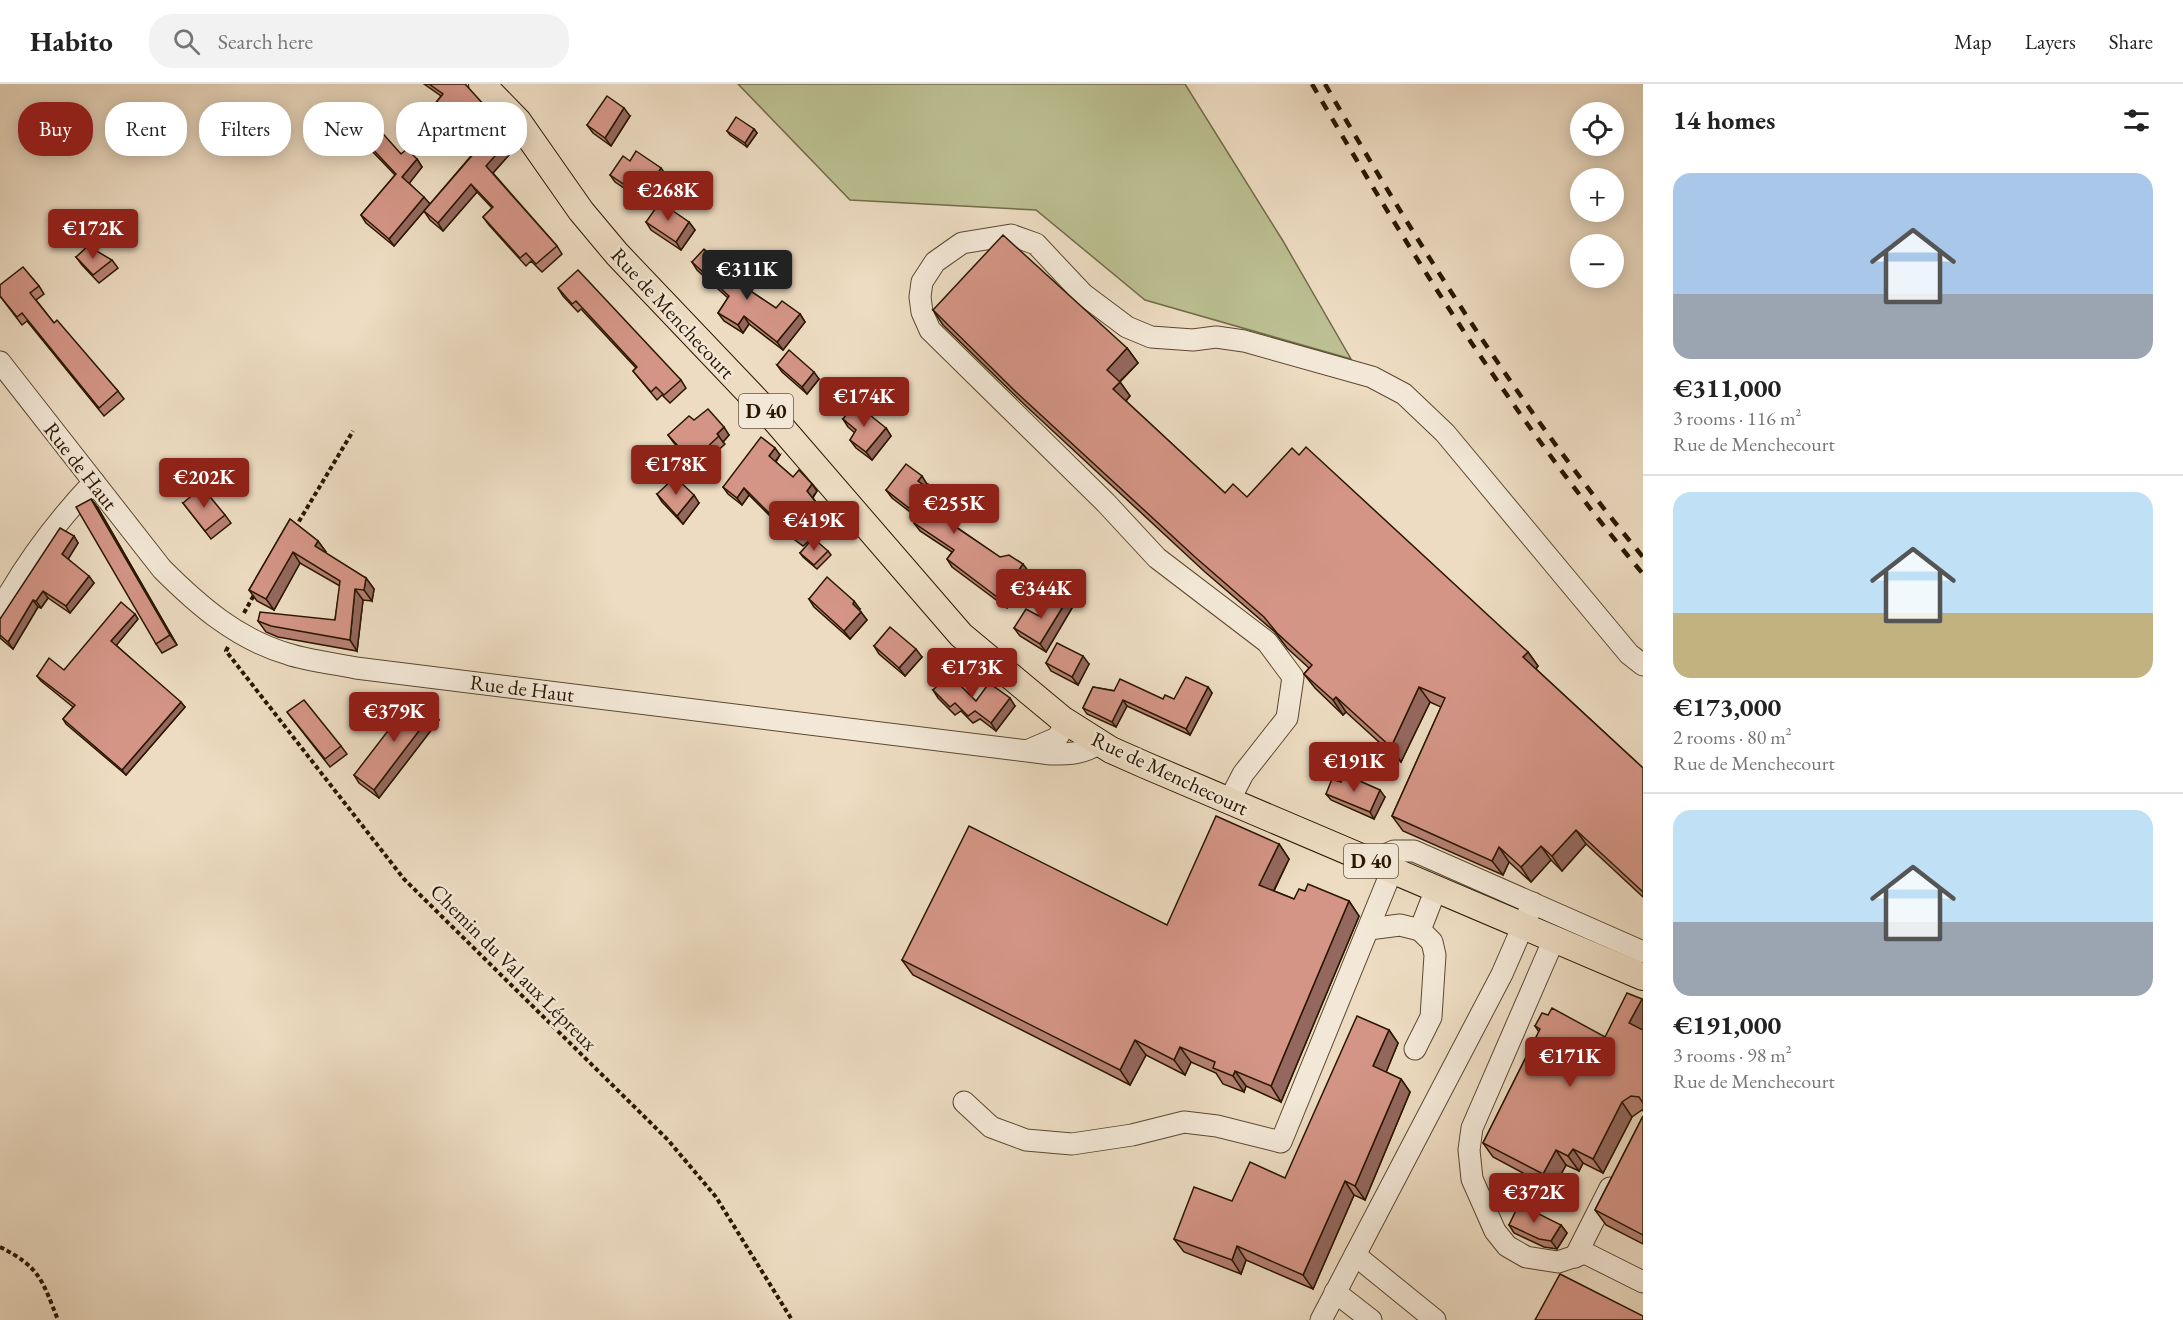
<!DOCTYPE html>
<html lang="en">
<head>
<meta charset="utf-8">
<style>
	body { margin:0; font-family:"EB Garamond",serif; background:#f2f2f2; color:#222; height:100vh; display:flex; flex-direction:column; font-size:22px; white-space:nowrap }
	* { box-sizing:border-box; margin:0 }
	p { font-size:20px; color:#767676 }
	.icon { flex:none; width:33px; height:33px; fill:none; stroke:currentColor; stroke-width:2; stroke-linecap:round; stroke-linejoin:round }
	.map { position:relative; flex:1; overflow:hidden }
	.details { display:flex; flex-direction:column; background:#fff; width:540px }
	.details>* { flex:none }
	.hud { position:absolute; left:18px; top:18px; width:570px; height:54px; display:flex; gap:12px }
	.controls { position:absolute; left:1570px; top:18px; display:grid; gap:12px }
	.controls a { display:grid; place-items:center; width:54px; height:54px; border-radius:50%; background:#fff; box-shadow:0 3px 15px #0003; font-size:30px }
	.price { position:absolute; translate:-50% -51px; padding:0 14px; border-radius:6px; background:#8f2418; color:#fff; font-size:20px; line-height:39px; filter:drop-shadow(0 2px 3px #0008) }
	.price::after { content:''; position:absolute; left:50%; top:36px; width:18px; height:14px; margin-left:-9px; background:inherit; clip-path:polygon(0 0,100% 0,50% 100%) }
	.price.on { background:#222; color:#fff }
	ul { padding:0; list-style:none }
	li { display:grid; align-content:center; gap:12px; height:318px; padding:0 30px }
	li+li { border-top:2px solid #e0e0e0 }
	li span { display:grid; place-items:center; height:186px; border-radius:18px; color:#555 }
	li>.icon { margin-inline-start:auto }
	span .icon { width:108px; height:108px; fill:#fffc; stroke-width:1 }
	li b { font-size:26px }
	h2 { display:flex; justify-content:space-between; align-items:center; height:72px; padding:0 30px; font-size:26px }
	.chip { padding:0 21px; border-radius:24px; background:#fff; box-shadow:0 3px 15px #0003; font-size:21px; line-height:54px }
	.chip.on { background:#8f2418; color:#fff }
	header { display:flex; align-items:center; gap:36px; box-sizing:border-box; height:84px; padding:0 30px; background:#fff; border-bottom:2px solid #e0e0e0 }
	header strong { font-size:28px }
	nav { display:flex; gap:33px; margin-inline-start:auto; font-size:21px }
	.search { width:420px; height:54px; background:#f2f2f2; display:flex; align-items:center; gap:15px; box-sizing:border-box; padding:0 21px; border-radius:24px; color:#767676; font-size:22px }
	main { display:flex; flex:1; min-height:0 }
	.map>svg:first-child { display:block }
	.green { fill:#bbbf91; stroke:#726b48; stroke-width:1.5 }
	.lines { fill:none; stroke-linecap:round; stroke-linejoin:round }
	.minor-casing { stroke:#5b4830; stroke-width:23 }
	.major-casing { stroke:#2a1700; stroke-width:28 }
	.path { stroke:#2a1700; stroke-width:4; stroke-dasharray:4.5 3; stroke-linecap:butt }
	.minor { stroke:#f3e8d7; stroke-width:21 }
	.major { stroke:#eddcc2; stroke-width:26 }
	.rail { stroke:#2a1700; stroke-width:4.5; stroke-dasharray:10 10; stroke-linecap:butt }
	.wall { fill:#b68073; stroke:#2a1700; stroke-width:1.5 }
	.shaded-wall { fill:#94685e; stroke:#2a1700; stroke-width:1.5 }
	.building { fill:#d49586; stroke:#2a1700; stroke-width:1.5 }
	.labels { text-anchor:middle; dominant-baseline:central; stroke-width:5; stroke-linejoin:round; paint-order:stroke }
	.shield { fill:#f3e8d7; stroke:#665640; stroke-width:1.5 }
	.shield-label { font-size:20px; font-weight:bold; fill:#2a1700 }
	.street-label { font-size:21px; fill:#2a1700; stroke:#f3e8d7 }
</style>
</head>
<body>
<header>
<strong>Habito</strong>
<div class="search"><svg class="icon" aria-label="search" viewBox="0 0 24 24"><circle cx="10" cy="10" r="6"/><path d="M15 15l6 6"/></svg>Search here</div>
<nav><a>Map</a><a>Layers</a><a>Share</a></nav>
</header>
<main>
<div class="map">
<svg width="1643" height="1236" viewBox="0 0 1643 1236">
	<rect width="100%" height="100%" fill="#eddcc2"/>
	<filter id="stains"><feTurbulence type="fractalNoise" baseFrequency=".00333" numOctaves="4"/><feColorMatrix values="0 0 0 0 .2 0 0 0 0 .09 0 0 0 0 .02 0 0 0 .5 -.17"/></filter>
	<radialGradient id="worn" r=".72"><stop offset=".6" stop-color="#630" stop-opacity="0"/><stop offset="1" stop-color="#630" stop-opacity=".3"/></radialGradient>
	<path class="green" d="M738 0H1185L1283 157 1351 275 1145 216 1036 126 850 116Z"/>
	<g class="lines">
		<defs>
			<g id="minor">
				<path d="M0 278 162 485C199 522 237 555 288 570 309 577 333 579 356 584L1051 670C1070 670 1083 670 1099 659"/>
				<path d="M0 526C26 478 57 437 94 398"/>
				<path d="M1029 666 1057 654 1067 638"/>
				<path d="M1229 717 1243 690 1287 634 1293 593 1267 558 1157 474 1106 419 930 246 922 228 920 213 922 198 935 178 962 159 1011 151 1036 160 1083 210 1127 243 1151 253 1193 256 1216 253 1244 257 1372 293 1404 310 1445 349 1629 570 1643 581"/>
				<path d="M1371 777 1394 767H1414L1643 868"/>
				<path d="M1369 845 1400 841 1420 846 1436 805"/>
				<path d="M1554 855 1472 1044 1469 1066 1472 1095 1495 1147 1507 1162 1526 1173 1558 1178 1585 1169 1643 1198"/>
				<path d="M1415 965 1431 933 1435 871 1432 858 1420 846"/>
				<path d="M964 1018 991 1043 1026 1056 1072 1060 1132 1051 1184 1038 1217 1042 1281 1058 1392 786"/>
				<path d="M1355 1171 1435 1236"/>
				<path d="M1575 1173 1610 1104"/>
				<path d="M1335 1208 1371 1236"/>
				<path d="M1321 1236 1502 890 1533 819"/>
			</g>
			<path id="major" d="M482 0 518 37 581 127 617 170 776 337 961 551 1062 635 1111 666 1145 681 1643 893"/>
		</defs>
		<use href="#minor" class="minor-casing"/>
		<use href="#major" class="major-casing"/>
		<g class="path">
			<path d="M295 444 353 347"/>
			<path d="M244 529 255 509"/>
			<path d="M228 563 226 567 404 795 668 1056 716 1113 792 1236"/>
			<path d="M0 1163C40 1183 42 1196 58 1236"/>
		</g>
		<use href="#minor" class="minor"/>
		<use href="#major" class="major"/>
		<g class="rail">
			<path d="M1312 0C1411 171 1516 338 1643 490"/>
			<path d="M1325 0C1420 164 1521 326 1643 473"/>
		</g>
	</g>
	<g class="wall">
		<path d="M424 0H465L517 62 493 89 557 162 562 170 542 188 531 177 526 182 489 141 483 133 492 124 477 108 443 147 430 136 424 127 488 52 466 28 445 54 429 42 424 34 441 12Z"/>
		<path d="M630 32 611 62 593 49 587 41Z"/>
		<path d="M754 45 757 49 747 63 730 51 727 47Z"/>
		<path d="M366 58 417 75 422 83 409 99 430 120 394 162 366 139 361 131 395 91 371 66Z"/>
		<path d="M630 77 666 91 648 120 615 98 610 91Z"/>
		<path d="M646 138H689L695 146 681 166 651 146Z"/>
		<path d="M76 173 112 176 118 184 99 199 82 181Z"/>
		<path d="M692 178 728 190 727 192 776 224 800 230 805 238 783 266 749 240 743 249 724 237 718 229 728 214 697 186Z"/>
		<path d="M39 202 44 210 36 216 54 239 118 307 124 315 104 332 27 237 22 241 0 212Z"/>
		<path d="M558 204 681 296 686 304 670 319 662 311 657 316 633 287 636 284 581 225 578 228 563 212Z"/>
		<path d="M933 226 1127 264 1138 279 1120 298 1130 312 1126 317 1225 409 1247 413 1528 568 1538 582 1536 585 1643 684V813L1586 760 1562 787 1551 776 1531 798 1509 778 1503 791 1403 747 1392 732 1441 623 1430 618 1401 678 1346 628 1343 631 1315 604 1304 590 1309 584 1287 564 1275 548 1205 488 1027 323 943 241Z"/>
		<path d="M777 281 819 295 807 310 782 288Z"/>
		<path d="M843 335 886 344 891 352 872 376 856 364 850 356 855 349 848 343Z"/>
		<path d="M694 336 729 351 723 358 725 360 709 375 705 370 693 380 674 359 668 351Z"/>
		<path d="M780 371 776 378 793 393 812 400 817 407 813 414 831 438 803 462 779 444 774 437V436L749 411 742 421 728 410 723 403Z"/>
		<path d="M927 400 925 402 963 431 955 442 1000 473 1029 488 1023 495 1025 497 1007 524 952 483 947 475 952 468 920 447 914 439 918 434 892 414 886 406Z"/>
		<path d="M657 410 699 419 683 440 662 418Z"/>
		<path d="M91 415 98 424 177 561 162 569 156 560Z"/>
		<path d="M183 419 225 431 231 439 211 455Z"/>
		<path d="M290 435 318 457 326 468 325 469 366 494 374 505 372 517 363 516 357 567 278 553 266 548 258 537 335 536 340 502 300 479 274 526 257 517 249 506Z"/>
		<path d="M74 452 78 459 68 475 94 499 70 529 48 514 41 524 38 523 13 565 0 554V535Z"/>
		<path d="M828 467 831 471 817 485 803 473 800 469Z"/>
		<path d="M809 515 860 525 859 526 867 536 850 555 814 523Z"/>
		<path d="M1067 516 1072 524 1046 568 1020 552 1014 544 1039 532Z"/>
		<path d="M138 535 116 561 185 623 126 691 66 640 63 635 73 623 41 597 37 592 64 586Z"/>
		<path d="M874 562 922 573 905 592 879 570Z"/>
		<path d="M1046 579 1089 580 1078 601 1051 587Z"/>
		<path d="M1093 603 1163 615H1174L1208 603 1212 609 1190 651 1127 622 1116 643 1087 630 1083 624Z"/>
		<path d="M933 606 976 617 1015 622 996 647 980 635 973 639 961 627 955 631 938 614Z"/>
		<path d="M434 627 439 636 379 714 359 699 354 691Z"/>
		<path d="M287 628 341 662 347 670 330 683Z"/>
		<path d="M1341 698 1385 713 1374 735 1331 716 1326 710Z"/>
		<path d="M1279 760 1289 775 1274 807 1294 815 1349 817 1359 832 1281 1018 1246 1002 1244 1008 1223 1000 1216 989 1191 978 1185 991 1146 971 1130 1001 913 891 902 876 1167 841Z"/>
		<path d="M1643 917V1027L1642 1026 1632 1033 1603 1089 1583 1079 1579 1087 1566 1081 1553 1105 1493 1073 1483 1059 1539 948 1535 942 1605 953Z"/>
		<path d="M1389 946 1398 959 1386 988 1401 995 1410 1008 1365 1116 1354 1111 1313 1205 1246 1176 1241 1190 1184 1168 1174 1155 1285 1094Z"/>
		<path d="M1643 1032V1160L1606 1141 1595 1126Z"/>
		<path d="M1509 1141H1561L1567 1149 1557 1165 1544 1163 1514 1149Z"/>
	</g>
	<g class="shaded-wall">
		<path d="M460 19 466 28 445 54 439 46Z"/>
		<path d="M624 24 630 32 611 62 605 54Z"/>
		<path d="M506 45 517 62 492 90 486 82Z"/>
		<path d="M754 45 757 49 747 63 745 59Z"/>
		<path d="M417 75 422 83 408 101 402 93Z"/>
		<path d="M661 84 666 91 648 120 643 113Z"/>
		<path d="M471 100 477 108 443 147 438 139Z"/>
		<path d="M424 113 430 120 394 162 389 155Z"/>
		<path d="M689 138 695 146 681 166 676 158Z"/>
		<path d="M723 182 728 190 724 194 719 186Z"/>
		<path d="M800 230 805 238 783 266 777 258Z"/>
		<path d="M744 232 749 240 743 249 738 241Z"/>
		<path d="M1127 264 1138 279 1117 300 1107 286Z"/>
		<path d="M814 288 819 295 807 310 802 303Z"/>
		<path d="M1120 298 1130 312 1123 320 1113 305Z"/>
		<path d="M724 343 729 351 723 358 717 350Z"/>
		<path d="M886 344 891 352 872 376 866 368Z"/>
		<path d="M775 364 780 371 774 379 769 372Z"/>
		<path d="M922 392 927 400 923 405 918 397Z"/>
		<path d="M812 400 817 407 812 414 807 407Z"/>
		<path d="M744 404 749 411 742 421 737 414Z"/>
		<path d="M694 411 699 419 683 440 677 432Z"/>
		<path d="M91 415 98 424 177 561 170 551Z"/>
		<path d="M957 424 963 431 953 445 947 437Z"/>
		<path d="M74 452 78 459 67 477 62 470Z"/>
		<path d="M318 457 326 468 322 473 315 462Z"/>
		<path d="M293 468 300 479 274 526 266 515Z"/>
		<path d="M1023 480 1029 488 1023 495 1025 497 1007 524 1001 516 1018 487Z"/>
		<path d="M89 492 94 499 70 529 66 522Z"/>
		<path d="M366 494 374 505 372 517 364 506Z"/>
		<path d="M355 505 363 516 357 567 350 556Z"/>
		<path d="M43 507 48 514 41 524 36 517Z"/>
		<path d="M33 516 38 523 13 565 8 558Z"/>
		<path d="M1067 516 1072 524 1046 568 1040 560Z"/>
		<path d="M854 517 860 525 858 528 853 520Z"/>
		<path d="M861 528 867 536 850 555 844 547Z"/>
		<path d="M135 530 138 535 115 563 111 557Z"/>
		<path d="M916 565 922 573 905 592 899 584Z"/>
		<path d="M1528 568 1538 582 1533 588 1523 573Z"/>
		<path d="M1083 572 1089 580 1078 601 1072 593Z"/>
		<path d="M1208 603 1212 609 1190 651 1186 645Z"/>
		<path d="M1419 603 1430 618 1401 678 1391 663Z"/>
		<path d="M1336 613 1346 628 1343 631 1333 616Z"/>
		<path d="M1010 614 1015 622 996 647 991 639Z"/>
		<path d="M1123 616 1127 622 1116 643 1112 638Z"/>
		<path d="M181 618 185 623 126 691 122 686Z"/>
		<path d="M434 627 439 636 379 714 374 706Z"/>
		<path d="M1380 706 1385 713 1374 735 1370 728Z"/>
		<path d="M1576 746 1586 760 1562 787 1552 772Z"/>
		<path d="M1279 760 1289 775 1269 816 1259 801Z"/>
		<path d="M1541 762 1551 776 1531 798 1521 783Z"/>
		<path d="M1499 763 1509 778 1503 791 1492 777Z"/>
		<path d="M1349 817 1359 832 1281 1018 1271 1002Z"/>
		<path d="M1642 915 1643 917V948L1629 939Z"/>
		<path d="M1389 946 1398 959 1383 996 1373 982Z"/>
		<path d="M1135 956 1146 971 1130 1001 1120 986Z"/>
		<path d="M1180 963 1191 978 1185 991 1174 976Z"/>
		<path d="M1235 987 1246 1002 1244 1008 1233 992Z"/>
		<path d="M1401 995 1410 1008 1365 1116 1355 1102Z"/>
		<path d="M1622 1018 1632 1033 1603 1089 1593 1075Z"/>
		<path d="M1573 1065 1583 1079 1579 1087 1568 1072Z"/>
		<path d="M1556 1066 1566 1081 1553 1105 1543 1090Z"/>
		<path d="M1345 1097 1354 1111 1313 1205 1303 1191Z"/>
		<path d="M1561 1141 1567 1149 1557 1165 1551 1157Z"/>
		<path d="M1237 1162 1246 1176 1241 1190 1232 1176Z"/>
	</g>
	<g class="building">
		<path d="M429 0H465L506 45 511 54 486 82 557 162 536 180 526 169 520 174 483 133 493 123 471 100 438 139 424 127 489 52 460 19 439 46 424 34 443 10Z"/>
		<path d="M607 12 624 24 605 54 587 41Z"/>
		<path d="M736 33 754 45 745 59 727 47Z"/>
		<path d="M377 43 401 70 407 65 417 75 402 93 424 113 389 155 361 131 396 90 366 58Z"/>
		<path d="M636 67 661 84 643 113 610 91 623 72 630 77Z"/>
		<path d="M660 118 689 138 676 158 646 138Z"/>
		<path d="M1003 151 1127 264 1107 286 1120 298 1113 305 1225 409 1233 400 1247 413 1292 364 1299 371 1306 363 1528 568 1523 573 1643 684V808L1576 746 1552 772 1541 762 1521 783 1499 763 1492 777 1392 732 1445 614 1419 603 1391 663 1336 613 1333 616 1304 590 1312 581 1277 549 1264 533 1195 473 1016 308 933 226Z"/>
		<path d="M88 162 112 176 93 191 76 173Z"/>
		<path d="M704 165 723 182 719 186 776 224 782 217 800 230 777 258 744 232 738 241 718 229 729 212 692 178Z"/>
		<path d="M23 183 39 202 30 209 54 239 57 236 118 307 99 324 22 229 17 233 0 212V201Z"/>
		<path d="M578 186 681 296 664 311 656 303 651 308 633 287 637 283 576 217 572 220 558 204Z"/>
		<path d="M789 266 814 288 802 303 777 281Z"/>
		<path d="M855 319 886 344 866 368 850 356 856 346 843 335Z"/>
		<path d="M708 325 724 343 717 350 719 352 703 367 699 362 687 372 668 351 689 332 694 336Z"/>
		<path d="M761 353 775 364 769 372 793 393 799 386 812 400 807 407 826 431 798 455 774 437 775 435 744 404 737 414 723 403Z"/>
		<path d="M906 380 922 392 918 397 957 424 947 437 1000 473 1009 471 1023 480 1018 487 1019 489 1001 516 947 475 954 466 914 439 919 432 886 406Z"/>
		<path d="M675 393 694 411 677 432 657 410Z"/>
		<path d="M202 403 225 431 205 447 183 419Z"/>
		<path d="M91 415 170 551 156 560 76 423Z"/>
		<path d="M290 435 318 457 315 462 366 494 364 506 355 505 350 556 271 542 258 537 260 528 335 536 340 497 293 468 266 515 249 506Z"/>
		<path d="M60 444 74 452 62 470 89 492 66 522 43 507 36 517 33 516 8 558 0 551V535Z"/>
		<path d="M813 454 828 467 814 481 800 469Z"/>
		<path d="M827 493 854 517 853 520 861 528 844 547 809 515Z"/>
		<path d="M1054 509 1067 516 1040 560 1014 544 1026 525 1039 532Z"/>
		<path d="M121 518 135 530 111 557 181 618 122 686 63 635 75 621 37 592 49 574 64 586Z"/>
		<path d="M890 543 916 565 899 584 874 562Z"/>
		<path d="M1057 559 1083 572 1072 593 1046 579Z"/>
		<path d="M949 590 976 617 989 599 1010 614 991 639 975 627 968 632 955 619 950 623 933 606Z"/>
		<path d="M1186 593 1208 603 1186 645 1123 616 1112 638 1083 624 1093 603 1114 607 1120 595 1163 615 1165 611 1174 615Z"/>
		<path d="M414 613 434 627 374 706 354 691Z"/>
		<path d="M304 616 341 662 325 675 287 628Z"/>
		<path d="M1344 690 1380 706 1370 728 1326 710 1332 695 1341 698Z"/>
		<path d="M1216 732 1279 760 1259 801 1294 815 1299 805 1305 807 1308 800 1349 817 1271 1002 1235 987 1233 992 1213 984 1215 978 1180 963 1174 976 1135 956 1120 986 902 876 969 742 1167 841Z"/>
		<path d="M1627 909 1642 915 1629 939 1643 946V1019L1639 1013 1631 1012 1622 1018 1593 1075 1573 1065 1568 1072 1556 1066 1543 1090 1483 1059 1540 945 1535 942 1542 929 1548 931 1552 924 1605 953Z"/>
		<path d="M1357 932 1389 946 1373 982 1401 995 1355 1102 1345 1097 1303 1191 1237 1162 1232 1176 1174 1155 1194 1103 1232 1117 1250 1078 1285 1094Z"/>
		<path d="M1643 1032V1151L1595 1126Z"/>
		<path d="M1519 1120 1561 1141 1551 1157 1539 1155 1509 1141Z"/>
		<path d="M1560 1190 1643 1232V1236H1535Z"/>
	</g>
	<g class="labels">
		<g class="shield">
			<rect x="739" y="310" width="54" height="34" rx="4.5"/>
			<rect x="1344" y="760" width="54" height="34" rx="4.5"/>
		</g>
		<g class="shield-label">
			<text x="766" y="327">D 40</text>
			<text x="1371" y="777">D 40</text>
		</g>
		<g class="street-label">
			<text transform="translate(673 229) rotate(47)">Rue de Menchecourt</text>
			<text transform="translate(81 382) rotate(52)">Rue de Haut</text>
			<text transform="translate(522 604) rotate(7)">Rue de Haut</text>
			<text transform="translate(1170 689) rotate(25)">Rue de Menchecourt</text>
			<text transform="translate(514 883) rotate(45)">Chemin du Val aux Lépreux</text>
		</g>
	</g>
	<rect width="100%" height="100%" filter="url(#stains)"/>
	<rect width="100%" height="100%" fill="url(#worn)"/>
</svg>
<div class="controls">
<a><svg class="icon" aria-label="locate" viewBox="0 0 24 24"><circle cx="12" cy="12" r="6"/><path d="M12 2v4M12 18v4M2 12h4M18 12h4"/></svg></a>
<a>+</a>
<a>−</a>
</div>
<b class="price" style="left:668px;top:138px">€268K</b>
<b class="price" style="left:93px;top:176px">€172K</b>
<b class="price on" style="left:747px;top:217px">€311K</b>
<b class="price" style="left:864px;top:344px">€174K</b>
<b class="price" style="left:676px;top:412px">€178K</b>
<b class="price" style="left:204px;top:425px">€202K</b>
<b class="price" style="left:954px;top:451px">€255K</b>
<b class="price" style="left:814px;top:468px">€419K</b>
<b class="price" style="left:1041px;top:536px">€344K</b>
<b class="price" style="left:972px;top:615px">€173K</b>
<b class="price" style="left:394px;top:659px">€379K</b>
<b class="price" style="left:1354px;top:709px">€191K</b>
<b class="price" style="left:1570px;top:1004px">€171K</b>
<b class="price" style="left:1534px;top:1140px">€372K</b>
<div class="hud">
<a class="chip on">Buy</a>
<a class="chip">Rent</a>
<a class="chip">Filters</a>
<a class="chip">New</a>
<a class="chip">Apartment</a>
</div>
</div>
<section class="details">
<h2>14 homes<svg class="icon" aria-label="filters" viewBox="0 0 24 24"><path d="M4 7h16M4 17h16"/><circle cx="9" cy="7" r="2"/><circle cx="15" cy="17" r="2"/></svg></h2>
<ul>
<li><span style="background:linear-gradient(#a9c7e8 65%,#9aa5b1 0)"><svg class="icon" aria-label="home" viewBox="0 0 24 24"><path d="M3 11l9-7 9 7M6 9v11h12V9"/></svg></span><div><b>€311,000</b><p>3 rooms · 116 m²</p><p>Rue de Menchecourt</p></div></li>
<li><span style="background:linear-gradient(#bfe0f5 65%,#c2b280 0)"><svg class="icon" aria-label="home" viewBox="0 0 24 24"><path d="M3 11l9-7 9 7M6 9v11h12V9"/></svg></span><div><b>€173,000</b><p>2 rooms · 80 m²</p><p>Rue de Menchecourt</p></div></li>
<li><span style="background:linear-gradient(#bfe0f5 60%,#9aa5b1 0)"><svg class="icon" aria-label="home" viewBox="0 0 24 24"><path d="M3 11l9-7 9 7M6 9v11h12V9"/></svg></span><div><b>€191,000</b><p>3 rooms · 98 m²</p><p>Rue de Menchecourt</p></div></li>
</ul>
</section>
</main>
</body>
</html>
